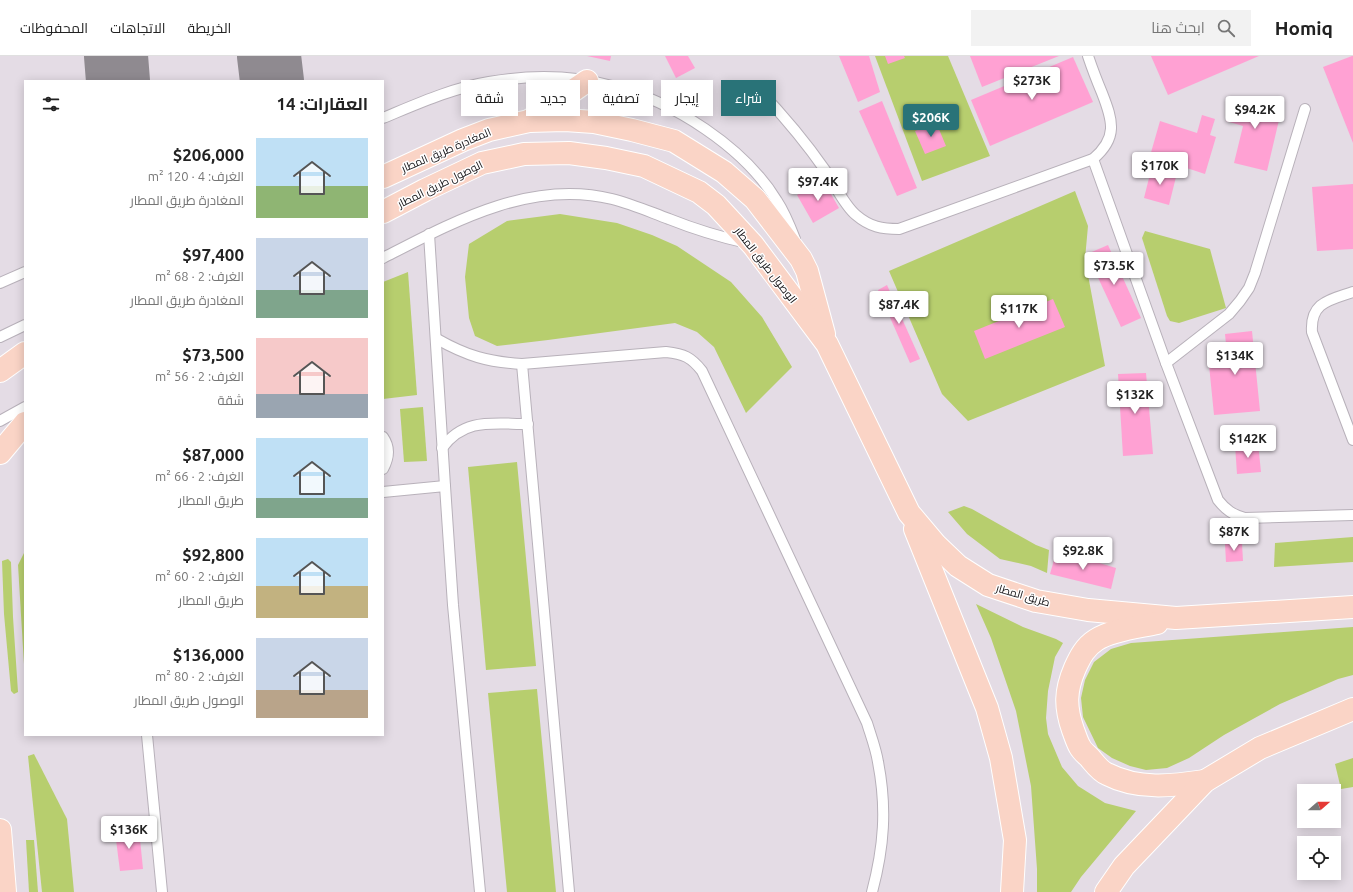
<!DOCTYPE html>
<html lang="ar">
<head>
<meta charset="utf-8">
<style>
	body { margin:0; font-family:Ubuntu,Cairo,sans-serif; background:#f2f2f2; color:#222; direction:rtl; height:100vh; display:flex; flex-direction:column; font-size:15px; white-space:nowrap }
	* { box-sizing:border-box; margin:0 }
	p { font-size:13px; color:#767676 }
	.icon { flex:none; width:22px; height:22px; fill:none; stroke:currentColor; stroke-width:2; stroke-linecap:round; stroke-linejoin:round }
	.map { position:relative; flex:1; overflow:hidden; direction:ltr }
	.sheet { position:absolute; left:24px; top:24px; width:360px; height:656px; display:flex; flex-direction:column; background:#fff; border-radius:0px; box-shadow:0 2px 10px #0003; direction:rtl }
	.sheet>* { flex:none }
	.guide { position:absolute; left:396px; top:24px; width:380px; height:36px; direction:rtl; display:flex; gap:8px }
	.needle { width:26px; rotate:70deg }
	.controls { position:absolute; left:1297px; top:728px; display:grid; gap:8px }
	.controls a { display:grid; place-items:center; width:44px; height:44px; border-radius:0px; background:#fff; box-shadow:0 2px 10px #0003; font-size:20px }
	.price { position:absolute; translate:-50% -34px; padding:0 9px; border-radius:4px; background:#fff; color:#222; font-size:13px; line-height:26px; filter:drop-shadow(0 1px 2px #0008) }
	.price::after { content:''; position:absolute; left:50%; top:24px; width:12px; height:9px; margin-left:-6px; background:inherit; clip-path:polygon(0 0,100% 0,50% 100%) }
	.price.selected { background:#297378; color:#fff }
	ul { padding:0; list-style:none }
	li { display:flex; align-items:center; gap:12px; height:100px; padding:0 16px }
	li span { display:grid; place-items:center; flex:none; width:112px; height:80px; border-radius:0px; color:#555 }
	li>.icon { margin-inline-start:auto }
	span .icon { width:48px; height:48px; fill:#fffc; stroke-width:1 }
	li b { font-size:17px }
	h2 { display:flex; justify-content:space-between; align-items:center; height:48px; padding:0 16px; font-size:17px }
	.pill { padding:0 14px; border-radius:0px; background:#fff; box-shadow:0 2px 10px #0003; font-size:14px; line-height:36px }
	.pill.selected { background:#297378; color:#fff }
	header { display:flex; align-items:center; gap:24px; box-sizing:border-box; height:56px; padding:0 20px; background:#fff; border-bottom:1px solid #e0e0e0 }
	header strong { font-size:19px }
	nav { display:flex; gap:22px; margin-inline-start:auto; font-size:14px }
	.search { width:280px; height:36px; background:#f2f2f2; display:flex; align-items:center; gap:10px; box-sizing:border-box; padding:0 14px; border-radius:0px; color:#767676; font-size:15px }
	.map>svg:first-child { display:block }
	.green { fill:#b7ce6e }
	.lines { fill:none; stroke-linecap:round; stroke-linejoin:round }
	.taxiway { stroke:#8f8a90; stroke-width:64 }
	.building { fill:#ffa1d3 }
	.lane-casing { stroke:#b8b1ba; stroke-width:12 }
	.primary-casing { stroke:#fff; stroke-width:24 }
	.lane { stroke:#fff; stroke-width:10 }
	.primary { stroke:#fad4c6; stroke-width:22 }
	.labels { text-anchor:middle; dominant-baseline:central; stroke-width:3; stroke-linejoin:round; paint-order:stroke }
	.street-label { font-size:11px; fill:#131114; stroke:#fff }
</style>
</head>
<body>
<header>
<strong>Homiq</strong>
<div class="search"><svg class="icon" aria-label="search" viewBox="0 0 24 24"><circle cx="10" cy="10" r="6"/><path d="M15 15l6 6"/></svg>ابحث هنا</div>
<nav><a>الخريطة</a><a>الاتجاهات</a><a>المحفوظات</a></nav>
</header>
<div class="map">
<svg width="1353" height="836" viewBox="0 0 1353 836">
	<rect width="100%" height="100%" fill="#e4dce5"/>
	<g class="green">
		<path d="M875 0H948L990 100 922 125Z"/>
		<path d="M1075 135 1088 170 1085 203 1105 310 968 365 942 338 889 215Z"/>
		<path d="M560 158 617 167 652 179 677 190 731 226 762 261 792 311 746 357 714 291 697 276 675 267 548 284 497 290 475 280 469 262 465 221 469 188 507 165Z"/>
		<path d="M1145 175 1210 193 1226 252 1179 267 1170 265 1167 260 1142 182Z"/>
		<path d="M408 216 417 339 383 343V226Z"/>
		<path d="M423 351 427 405 404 406 400 353Z"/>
		<path d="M517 406 536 610 486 614 468 411Z"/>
		<path d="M964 450 972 453 1036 489 1049 494 1047 517 1031 510 1000 503 967 478 948 456Z"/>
		<path d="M1353 481V506L1274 511 1275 487Z"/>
		<path d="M25 495V625L18 509Z"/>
		<path d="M8 503 11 506 13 561 18 636 14 638 11 635 4 558 2 505Z"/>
		<path d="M976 548 1023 571 1056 583 1063 587 1055 601 1048 635 1046 662 1048 678 1062 711 1078 730 1105 747 1136 755 1081 821 1071 836H1037V813L1031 730 1016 655 991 582Z"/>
		<path d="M1353 571V619L1338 623 1280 648 1224 679 1189 702 1167 712 1146 714 1130 710 1112 702 1098 692 1083 661 1081 642 1085 624 1094 606 1111 593 1131 587Z"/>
		<path d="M537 633 556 836H507L488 637Z"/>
		<path d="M34 698 67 763 74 836H42L28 700Z"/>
		<path d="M1353 702V731L1341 733 1335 708Z"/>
		<path d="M26 784H34L38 836H29Z"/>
	</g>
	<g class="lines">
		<g class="taxiway">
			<path d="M116 0 118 25"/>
			<path d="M269 0 272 25"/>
		</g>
	</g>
	<g class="building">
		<path d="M587 0H611L610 5Z"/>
		<path d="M665 0H688L695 12 676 22Z"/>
		<path d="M839 0H869L880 36 858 46Z"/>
		<path d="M885 0H904L905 2 888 8Z"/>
		<path d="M970 0H1059L982 31Z"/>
		<path d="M1151 0H1259L1168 39Z"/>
		<path d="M1352 0H1353V87L1323 11Z"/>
		<path d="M1073 1 1093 46 990 90 971 44Z"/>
		<path d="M1232 40 1262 48 1263 42 1283 47 1267 115 1234 107 1243 70 1226 65Z"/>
		<path d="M882 45 917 132 897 140 859 55Z"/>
		<path d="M1202 59 1215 63 1210 79 1216 81 1205 118 1150 100 1160 65 1197 77Z"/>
		<path d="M936 66 946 90 925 98 915 75Z"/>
		<path d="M1152 110 1177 117 1169 149 1144 142Z"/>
		<path d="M823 124 839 152 813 167 797 139Z"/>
		<path d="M1353 128V193L1317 195 1312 131Z"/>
		<path d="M1108 189 1141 262 1121 271 1087 198Z"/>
		<path d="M887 229 920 303 910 307 878 234Z"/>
		<path d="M1053 243 1065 271 985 303 974 275Z"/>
		<path d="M1252 275 1260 355 1214 359 1208 299 1227 298 1225 278Z"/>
		<path d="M1146 317 1153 398 1123 400 1118 318Z"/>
		<path d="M1258 387 1261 416 1237 418 1235 389Z"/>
		<path d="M1242 487 1243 505 1226 506 1225 488Z"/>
		<path d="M1056 497 1083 502 1116 512 1111 533 1050 518Z"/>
		<path d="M139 773 143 813 120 815 115 776Z"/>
	</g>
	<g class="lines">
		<defs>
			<g id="lane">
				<path d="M756 31C781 57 804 84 825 114 835 128 843 148 856 159 870 171 882 173 899 173L1093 103C1118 82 1113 65 1102 37 1097 25 1092 12 1088 0"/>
				<path d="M383 62C417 48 452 32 489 26 529 19 572 19 612 30 673 45 744 91 777 145 785 157 790 170 795 183"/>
				<path d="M1093 103 1166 307 1218 444C1226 454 1233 459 1245 462L1353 459"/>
				<path d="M429 178 445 430"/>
				<path d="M383 202C453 166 530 123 612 143 632 148 650 156 669 163 694 173 720 181 747 187"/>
				<path d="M0 227 25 216"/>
				<path d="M1353 236C1330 244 1310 246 1312 276L1353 384"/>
				<path d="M0 281 25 269"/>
				<path d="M437 283C467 300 488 306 522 308"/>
				<path d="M1166 307 1229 258 1240 245 1249 232 1255 217 1305 53"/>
				<path d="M0 365 25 351"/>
				<path d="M383 381C390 391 389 402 383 413"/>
				<path d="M442 392C465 361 493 368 528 368"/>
				<path d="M383 436 445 430 453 549 480 836"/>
				<path d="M147 679 162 836"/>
				<path d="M569 836 522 308 666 296C684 298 691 301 702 315L867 667C871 680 876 693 878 706 887 752 884 791 872 836"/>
			</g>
			<g id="primary">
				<path d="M529 65 587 25"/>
				<path d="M383 121 463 84 489 74 529 65 565 64 594 66 632 74 674 85 724 116 755 143 801 203 807 215 824 278"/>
				<path d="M383 156 425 134 482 107 524 98 569 97 606 102 644 110 699 136 716 149 753 189 827 288 909 457 936 489 958 510 988 529 1036 545 1088 554 1176 562 1353 551"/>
				<path d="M0 315 25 297"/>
				<path d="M0 397 25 367"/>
				<path d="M915 473 987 652 1001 702 1015 784 1012 836"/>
				<path d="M1157 567C1139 571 1111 574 1096 584 1085 591 1080 601 1075 612 1065 635 1065 651 1073 674 1075 679 1077 686 1080 691 1082 695 1086 698 1090 702 1095 708 1100 715 1107 718 1138 734 1172 730 1205 725"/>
				<path d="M0 774 5 836"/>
				<path d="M1106 836 1124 810 1205 725 1260 692 1353 653"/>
			</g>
		</defs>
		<use href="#lane" class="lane-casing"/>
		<use href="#primary" class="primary-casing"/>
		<use href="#lane" class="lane"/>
		<use href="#primary" class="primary"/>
	</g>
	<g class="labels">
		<g class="street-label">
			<text transform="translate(446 94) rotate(-23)">المغادرة طريق المطار</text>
			<text transform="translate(440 128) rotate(-26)">الوصول طريق المطار</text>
			<text transform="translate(766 209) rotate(52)">الوصول طريق المطار</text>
			<text transform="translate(1023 539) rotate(16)">طريق المطار</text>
		</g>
	</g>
</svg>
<div class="controls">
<a><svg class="needle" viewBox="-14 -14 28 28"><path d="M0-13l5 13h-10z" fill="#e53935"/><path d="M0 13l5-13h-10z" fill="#767676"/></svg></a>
<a><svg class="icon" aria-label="locate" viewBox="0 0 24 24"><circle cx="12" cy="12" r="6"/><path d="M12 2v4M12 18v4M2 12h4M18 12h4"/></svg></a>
</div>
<b class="price" style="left:1032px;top:45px">$273K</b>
<b class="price" style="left:1255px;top:74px">$94.2K</b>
<b class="price selected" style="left:931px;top:82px">$206K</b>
<b class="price" style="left:1160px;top:130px">$170K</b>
<b class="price" style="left:818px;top:146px">$97.4K</b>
<b class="price" style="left:1114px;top:230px">$73.5K</b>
<b class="price" style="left:899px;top:269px">$87.4K</b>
<b class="price" style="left:1019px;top:273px">$117K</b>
<b class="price" style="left:1235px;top:320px">$134K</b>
<b class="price" style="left:1135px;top:359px">$132K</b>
<b class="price" style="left:1248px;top:403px">$142K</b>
<b class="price" style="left:1234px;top:496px">$87K</b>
<b class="price" style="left:1083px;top:515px">$92.8K</b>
<b class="price" style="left:129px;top:794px">$136K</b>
<div class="guide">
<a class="pill selected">شراء</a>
<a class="pill">إيجار</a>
<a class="pill">تصفية</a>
<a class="pill">جديد</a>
<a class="pill">شقة</a>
</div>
<section class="sheet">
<h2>العقارات: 14<svg class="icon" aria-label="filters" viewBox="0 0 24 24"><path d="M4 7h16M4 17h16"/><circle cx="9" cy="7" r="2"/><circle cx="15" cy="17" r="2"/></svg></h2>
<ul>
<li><span style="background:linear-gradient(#bfe0f5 60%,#8fb573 0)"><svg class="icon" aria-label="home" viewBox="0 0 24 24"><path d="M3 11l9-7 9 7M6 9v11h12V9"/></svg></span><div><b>$206,000</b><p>الغرف: 4 · 120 m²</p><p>المغادرة طريق المطار</p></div></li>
<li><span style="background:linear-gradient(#c9d6e8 65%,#7fa58c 0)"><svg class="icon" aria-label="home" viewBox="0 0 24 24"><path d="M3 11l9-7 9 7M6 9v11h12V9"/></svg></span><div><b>$97,400</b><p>الغرف: 2 · 68 m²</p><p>المغادرة طريق المطار</p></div></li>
<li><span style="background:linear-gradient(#f6c9c9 70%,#9aa5b1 0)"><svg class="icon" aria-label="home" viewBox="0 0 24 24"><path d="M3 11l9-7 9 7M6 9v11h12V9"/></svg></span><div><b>$73,500</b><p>الغرف: 2 · 56 m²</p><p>شقة</p></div></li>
<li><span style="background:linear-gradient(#bfe0f5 75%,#7fa58c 0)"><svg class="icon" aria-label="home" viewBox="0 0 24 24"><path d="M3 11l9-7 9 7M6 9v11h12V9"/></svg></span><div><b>$87,000</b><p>الغرف: 2 · 66 m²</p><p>طريق المطار</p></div></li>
<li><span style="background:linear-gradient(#bfe0f5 60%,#c2b280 0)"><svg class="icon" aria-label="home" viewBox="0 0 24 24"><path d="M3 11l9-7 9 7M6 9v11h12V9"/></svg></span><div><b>$92,800</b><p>الغرف: 2 · 60 m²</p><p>طريق المطار</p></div></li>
<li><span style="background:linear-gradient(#c9d6e8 65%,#b9a48a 0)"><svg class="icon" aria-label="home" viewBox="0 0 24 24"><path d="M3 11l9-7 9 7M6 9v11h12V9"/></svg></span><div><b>$136,000</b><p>الغرف: 2 · 80 m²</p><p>الوصول طريق المطار</p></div></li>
</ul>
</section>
</div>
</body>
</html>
